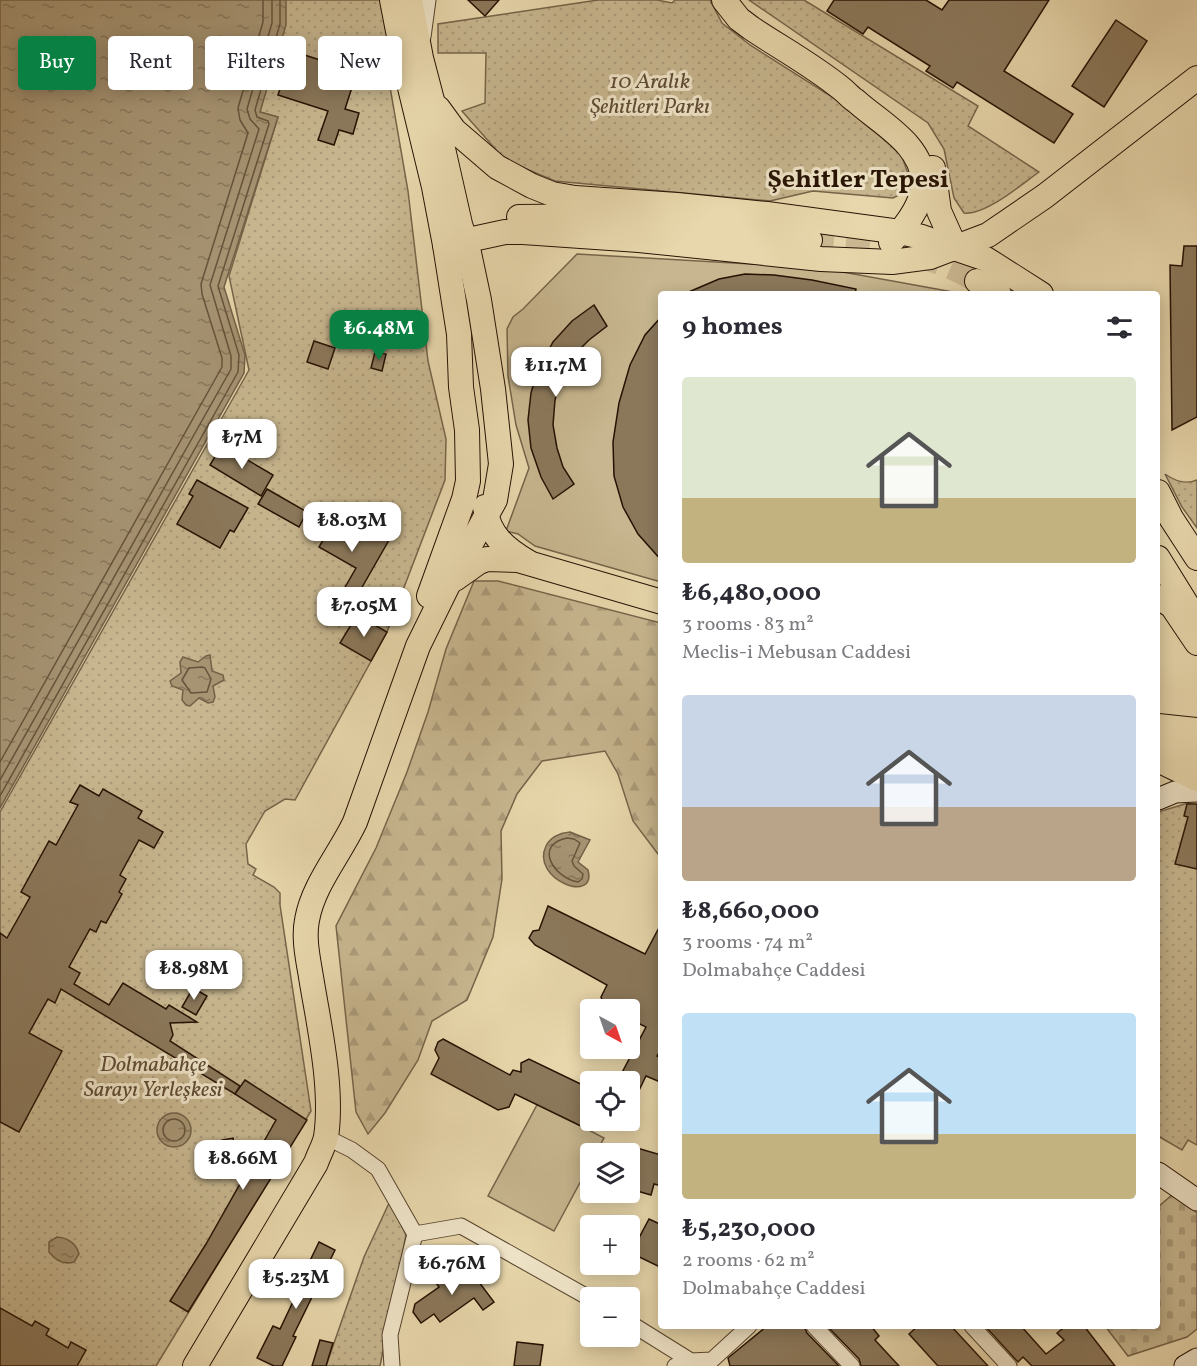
<!DOCTYPE html>
<html lang="en">
<head>
<meta charset="utf-8">
<style>
	body { margin:0; font-family:Vollkorn,serif; background:#f2f2f3; color:#2b2b33; height:100vh; display:flex; flex-direction:column; font-size:22px; white-space:nowrap }
	* { box-sizing:border-box; margin:0 }
	p { font-size:20px; color:#7c7c81 }
	.icon { flex:none; width:33px; height:33px; fill:none; stroke:currentColor; stroke-width:2; stroke-linecap:round; stroke-linejoin:round }
	.map { position:relative; flex:1; overflow:hidden }
	.sheet { position:absolute; left:658px; top:291px; width:502px; height:1038px; display:flex; flex-direction:column; background:#fff; border-radius:6px; box-shadow:0 3px 15px #0003 }
	.sheet>* { flex:none }
	.top-card { position:absolute; left:18px; top:36px; width:550px; height:54px; display:flex; gap:12px }
	.needle { width:39px; rotate:140deg }
	.tools { position:absolute; left:580px; top:999px; display:grid; gap:12px }
	.tools a { display:grid; place-items:center; width:60px; height:60px; border-radius:6px; background:#fff; box-shadow:0 3px 15px #0003; font-size:30px }
	.price { position:absolute; translate:-50% -51px; padding:0 14px; border-radius:12px; background:#fff; color:#222; font-size:20px; line-height:39px; filter:drop-shadow(0 2px 3px #0008) }
	.price::after { content:''; position:absolute; left:50%; top:36px; width:18px; height:14px; margin-left:-9px; background:inherit; clip-path:polygon(0 0,100% 0,50% 100%) }
	.price.active { background:#0b8043; color:#fff }
	ul { padding:0; list-style:none }
	li { display:grid; align-content:center; gap:12px; height:318px; padding:0 24px }
	li span { display:grid; place-items:center; height:186px; border-radius:6px; color:#555 }
	li>.icon { margin-inline-start:auto }
	span .icon { width:108px; height:108px; fill:#fffc; stroke-width:1 }
	li b { font-size:26px }
	h2 { display:flex; justify-content:space-between; align-items:center; height:72px; padding:0 24px; font-size:26px }
	.tag { padding:0 21px; border-radius:6px; background:#fff; box-shadow:0 3px 15px #0003; font-size:21px; line-height:54px }
	.tag.active { background:#0b8043; color:#fff }
	.map>svg:first-child { display:block }
	.grass { fill:url(#grass-dots); stroke:#766449; stroke-width:1.5 }
	.forest { fill:url(#forest-firs); stroke:#766449; stroke-width:1.5 }
	.cemetery { fill:url(#cemetery-stones); stroke:#766449; stroke-width:1.5 }
	.garden { fill:#c7b68f; stroke:#766449; stroke-width:1.5 }
	.water { fill:url(#water-ripples); stroke:#736046; stroke-width:1.5 }
	.lines { fill:none; stroke-linecap:round; stroke-linejoin:round }
	.shore { stroke:#66533b; stroke-width:1.5 }
	.building { fill:#8b785b; stroke:#261203; stroke-width:1.5 }
	.primary-tunnel { stroke:#cbb993; stroke-width:24; stroke-dasharray:24 12; stroke-linecap:butt }
	.minor-casing { stroke:#56432d; stroke-width:17 }
	.secondary-casing { stroke:#261203; stroke-width:23 }
	.primary-casing { stroke:#261203; stroke-width:26 }
	.minor { stroke:#f0e5c9; stroke-width:15 }
	.secondary { stroke:#f0e5c9; stroke-width:21 }
	.primary { stroke:#e8d7ac; stroke-width:24 }
	.labels { text-anchor:middle; dominant-baseline:central; stroke-width:6; stroke-linejoin:round; paint-order:stroke }
	.park-label { font-size:22px; font-style:italic; fill:#5e4b34; stroke:#f0e5c9 }
	.quarter-label { font-size:26px; font-weight:bold; fill:#261203; stroke:#f0e5c9 }
</style>
</head>
<body>
<div class="map">
<svg width="1197" height="1366" viewBox="0 0 1197 1366">
	<defs>
		<pattern id="grass-dots" width="8" height="8" patternUnits="userSpaceOnUse" patternTransform="scale(1.5)"><rect width="8" height="8" fill="#c7b68f"/><path d="M2 2h.1M6 6h.1" fill="none" stroke="#ab9b7a" stroke-width="1.8" stroke-linecap="round"/></pattern>
		<pattern id="forest-firs" width="22" height="20" patternUnits="userSpaceOnUse" patternTransform="scale(1.5)"><rect width="22" height="20" fill="#c7b68f"/><path d="M5 1l3.5 6h-7zM16 11l3.5 6h-7z" fill="#ab9b7a"/></pattern>
		<pattern id="cemetery-stones" width="16" height="16" patternUnits="userSpaceOnUse" patternTransform="scale(1.5)"><rect width="16" height="16" fill="#c7b68f"/><path d="M2 7V4a2 2 0 0 1 4 0v3zM10 15v-3a2 2 0 0 1 4 0v3z" fill="#ab9b7a"/></pattern>
		<pattern id="water-ripples" width="26" height="14" patternUnits="userSpaceOnUse" patternTransform="scale(1.5)"><rect width="26" height="14" fill="#a69473"/><path d="M2 4q2-2 4 0t4 0M15 11q2-2 4 0t4 0" fill="none" stroke="#87775c"/></pattern>
	</defs>
	<rect width="100%" height="100%" fill="#e8d7ac"/>
	<filter id="stains"><feTurbulence type="fractalNoise" baseFrequency=".00333" numOctaves="4"/><feColorMatrix values="0 0 0 0 .2 0 0 0 0 .09 0 0 0 0 .02 0 0 0 .5 -.17"/></filter>
	<radialGradient id="worn" r=".72"><stop offset=".6" stop-color="#630" stop-opacity="0"/><stop offset="1" stop-color="#630" stop-opacity=".3"/></radialGradient>
	<g class="grass">
		<path d="M284 0H386L390 87 408 191 428 361 446 439 445 480 387 632 295 800 285 799 265 811 246 844 248 864 256 869 253 875 274 887 280 893V905L311 1111 156 1366H0V812L249 370 229 276 278 117 260 112Z"/>
		<path d="M598 0H657L672 3 675 0H710L722 23 750 45 837 100 886 138 902 157 910 179 908 185 901 194 893 198 813 191 770 201 555 181 505 160 462 111 485 103 486 53H438V24Z"/>
		<path d="M749 0H804L978 106 968 126 1039 172C1022 184 985 216 964 213L954 198 944 149 928 123Z"/>
		<path d="M1165 474C1175 481 1185 485 1197 480V528L1182 507Z"/>
		<path d="M1188 803 1197 805V1145L1188 1140 1182 1150 1158 1136V812Z"/>
		<path d="M390 1201 406 1235 380 1366H326L364 1257Z"/>
	</g>
	<path class="forest" d="M474 581H498L661 623V858L633 821 618 774 605 751 542 761 517 794 501 831 502 879 493 937 467 1000 432 1021 418 1060 385 1113 368 1134 356 1112 336 926 376 848 407 772 428 712 446 649Z"/>
	<path class="cemetery" d="M1173 1194 1197 1213V1329L1187 1337 1128 1356 1105 1326H1158V1207Z"/>
	<g class="garden">
		<path d="M577 254 821 268 964 294H662L661 582 535 546 518 534 506 531 529 468 516 425 508 376 507 329 513 317 523 309Z"/>
		<path d="M538 1103 604 1138 596 1153 591 1154V1162L554 1231 488 1196Z"/>
	</g>
	<g class="water">
		<path d="M0 0H286V25L260 112 278 117 224 287 245 355 244 373 0 808Z"/>
		<path d="M210 655 212 671 223 675 224 680 213 686 215 697 213 702 208 703 199 698 190 706 186 705 182 700 183 690 172 686 170 681 181 673 180 662 183 657 198 662 206 656Z"/>
		<path d="M570 832 590 840 578 862 588 870C597 905 530 879 546 846 551 836 560 833 570 832Z"/>
		<circle cx="174" cy="1130" r="17"/>
		<path d="M57 1237C68 1238 76 1243 79 1254L74 1262C63 1265 55 1260 49 1252V1242Z"/>
	</g>
	<g class="lines">
		<g class="shore">
			<path d="M202 667 205 668 211 679 207 692 191 693 182 680 189 668Z"/>
			<path d="M0 762 222 367V358L202 294 201 284 248 133 240 120 238 108 263 22V0"/>
			<path d="M0 780 231 369V356L210 285 259 129 250 119 247 109 272 23V0"/>
			<path d="M0 796 238 372 239 355 218 286 269 124 268 121 257 117 255 110 280 24V0"/>
			<path d="M567 838 574 839 580 843 572 861 574 866 583 874 582 879 578 882C554 878 533 845 567 838Z"/>
			<circle cx="174" cy="1130" r="11"/>
		</g>
	</g>
	<g class="building">
		<path d="M468 0H499L485 16Z"/>
		<path d="M834 0H926L942 10 949 0H1049L1004 71 1073 114 1054 143 957 82 953 88 926 71 930 66 868 27 863 34 827 11Z"/>
		<path d="M1116 20 1147 41 1104 107 1072 86Z"/>
		<path d="M351 37 367 41 362 57 376 61 369 82 355 78 345 109 359 113 353 134 339 130 334 145 318 140 328 111 278 95 292 51 342 67Z"/>
		<path d="M1184 246H1197V417L1172 430 1170 265 1182 266Z"/>
		<path d="M745 274 774 275 812 280 856 289 855 294H684L719 279Z"/>
		<path d="M594 305 607 326 589 340 575 354 562 376 555 400 553 425 557 448 563 467 574 484 553 499 541 477 531 448 528 420 531 393 537 372 553 342 572 321Z"/>
		<path d="M662 316V561L638 534 623 507 614 476 613 442 619 403 630 365 645 335Z"/>
		<path d="M314 341 335 348 328 369 307 362Z"/>
		<path d="M375 352 386 354 382 371 371 368Z"/>
		<path d="M222 445 273 475 261 496 210 465Z"/>
		<path d="M197 480 248 508 234 532 230 530 220 548 177 524 193 496 189 494Z"/>
		<path d="M267 489 307 512 299 527 258 504Z"/>
		<path d="M331 507 389 540 345 617 332 610 356 568 319 547 332 525 323 520Z"/>
		<path d="M357 615 387 632 371 661 340 643Z"/>
		<path d="M80 785 99 796 103 789 142 811 138 818 163 832 154 848 139 840 120 875 126 879 119 892 122 894 106 923 101 921 96 932 90 929 69 967 80 973 74 984 109 1005 123 983 166 1009 169 1005 197 1022 170 1023 173 1035 170 1041 240 1086 235 1094 61 989 55 1003 48 999 29 1033 62 1051 19 1132 0 1122V933L7 938 30 897 21 892 49 841 56 845 78 805 70 802Z"/>
		<path d="M1187 804H1197V869L1175 864 1188 817 1184 816Z"/>
		<path d="M548 906 645 954 662 922V1048L657 1056 662 1059V1075L658 1081 646 1076 630 1109V1082H617L646 1027 630 1019V1010H613L604 1005 601 997 607 985 535 945 529 938 533 931 539 930Z"/>
		<path d="M193 988 207 996 196 1015 182 1007Z"/>
		<path d="M443 1039 510 1075 513 1070 521 1072V1063L529 1059 591 1089V1124L587 1129 515 1094 509 1107 498 1110 431 1074 439 1058 435 1050 438 1042Z"/>
		<path d="M245 1080 307 1120 188 1312 170 1301 206 1244 276 1120 235 1094Z"/>
		<path d="M233 1138 235 1148 223 1151 222 1140Z"/>
		<path d="M637 1148 661 1155 659 1162 662 1163V1186L654 1184 651 1195 630 1189V1155L635 1156Z"/>
		<path d="M649 1219 662 1225V1268L631 1253Z"/>
		<path d="M319 1242 335 1250 293 1336 296 1337 282 1366H274L257 1358 273 1326 280 1329 309 1268 307 1267Z"/>
		<path d="M459 1266 468 1278 473 1274 494 1302 483 1310 474 1298 440 1322 434 1314 421 1323 413 1312 415 1304 439 1287 436 1283Z"/>
		<path d="M0 1308 32 1326 35 1321 49 1329 46 1335 68 1348 71 1342 86 1350 77 1366H0Z"/>
		<path d="M767 1326H804L807 1333 839 1366H730L728 1358Z"/>
		<path d="M827 1326H871L879 1336 875 1340 899 1366H861L859 1359Z"/>
		<path d="M918 1326H951L988 1366H938L909 1334Z"/>
		<path d="M985 1326H1021L1046 1354 1064 1340 1057 1333 1066 1326H1084L1115 1366H1032L1023 1357 1018 1362Z"/>
		<path d="M320 1340 333 1343 326 1366H312Z"/>
		<path d="M517 1342 543 1345 540 1366H514Z"/>
	</g>
	<g class="lines">
		<path class="primary-tunnel" d="M810 240C867 245 927 250 977 281"/>
		<defs>
			<g id="minor">
				<path d="M423 37 428 0"/>
				<path d="M326 1137 352 1150 378 1169 415 1234"/>
				<path d="M415 1234 461 1226 591 1299"/>
				<path d="M630 1323 691 1361"/>
				<path d="M814 1326 852 1366"/>
				<path d="M972 1326 1009 1366"/>
				<path d="M392 1366 390 1335 415 1234"/>
				<path d="M675 1366 691 1361 712 1360 749 1326"/>
			</g>
			<g id="secondary">
				<path d="M1158 799 1175 792 1197 791"/>
				<path d="M1158 1173 1197 1200"/>
				<path d="M1185 1366 1197 1359"/>
			</g>
			<g id="primary">
				<path d="M392 0 405 67 434 187 445 245 459 334 461 387 467 430 468 481 464 499 429 596"/>
				<path d="M724 0 739 19 751 28C781 48 814 66 842 89 847 93 851 98 856 101 880 123 924 145 923 183 923 205 905 227 891 242"/>
				<path d="M438 108 454 130 497 167 532 186 552 194 575 198 677 205 767 214 900 232 922 237 986 259 1041 294"/>
				<path d="M933 168 939 211 956 249"/>
				<path d="M519 217C616 214 714 230 810 240"/>
				<path d="M445 245 505 232H523L639 240 821 259 892 262 930 257 988 235 1045 196 1197 78"/>
				<path d="M977 281 999 294"/>
				<path d="M1158 492 1171 518 1197 558"/>
				<path d="M485 507C488 535 506 549 528 562"/>
				<path d="M1158 558 1197 621"/>
				<path d="M455 579 479 562 487 559 518 560 662 602"/>
				<path d="M1158 597 1172 606 1197 643"/>
				<path d="M1158 726 1197 730"/>
				<path d="M1158 743 1197 754"/>
				<path d="M1158 760 1197 779"/>
				<path d="M195 1366 316 1163C319 1154 324 1146 326 1137 333 1090 320 1030 312 983 309 963 303 940 307 920 313 885 340 854 355 822L418 646 448 585 495 500 501 464 493 389 479 300 469 253 460 224 432 100 421 58 410 0"/>
			</g>
		</defs>
		<use href="#minor" class="minor-casing"/>
		<use href="#secondary" class="secondary-casing"/>
		<use href="#primary" class="primary-casing"/>
		<use href="#minor" class="minor"/>
		<use href="#secondary" class="secondary"/>
		<use href="#primary" class="primary"/>
	</g>
	<g class="labels">
		<g class="park-label">
			<text x="650" y="82">10 Aralık<tspan x="650" dy="25">Şehitleri Parkı</tspan></text>
			<text x="153" y="1065">Dolmabahçe<tspan x="153" dy="25">Sarayı Yerleşkesi</tspan></text>
		</g>
		<g class="quarter-label">
			<text x="858" y="180">Şehitler Tepesi</text>
		</g>
	</g>
	<rect width="100%" height="100%" filter="url(#stains)"/>
	<rect width="100%" height="100%" fill="url(#worn)"/>
</svg>
<div class="tools">
<a><svg class="needle" viewBox="-14 -14 28 28"><path d="M0-13l5 13h-10z" fill="#e53935"/><path d="M0 13l5-13h-10z" fill="#7c7c81"/></svg></a>
<a><svg class="icon" aria-label="locate" viewBox="0 0 24 24"><circle cx="12" cy="12" r="6"/><path d="M12 2v4M12 18v4M2 12h4M18 12h4"/></svg></a>
<a><svg class="icon" aria-label="layers" viewBox="0 0 24 24"><path d="M12 4l9 5-9 5-9-5zM3 14l9 5 9-5"/></svg></a>
<a>+</a>
<a>−</a>
</div>
<b class="price active" style="left:379px;top:361px">₺6.48M</b>
<b class="price" style="left:556px;top:398px">₺11.7M</b>
<b class="price" style="left:242px;top:470px">₺7M</b>
<b class="price" style="left:352px;top:553px">₺8.03M</b>
<b class="price" style="left:364px;top:638px">₺7.05M</b>
<b class="price" style="left:194px;top:1001px">₺8.98M</b>
<b class="price" style="left:243px;top:1191px">₺8.66M</b>
<b class="price" style="left:452px;top:1296px">₺6.76M</b>
<b class="price" style="left:296px;top:1310px">₺5.23M</b>
<div class="top-card">
<a class="tag active">Buy</a>
<a class="tag">Rent</a>
<a class="tag">Filters</a>
<a class="tag">New</a>
</div>
<section class="sheet">
<h2>9 homes<svg class="icon" aria-label="filters" viewBox="0 0 24 24"><path d="M4 7h16M4 17h16"/><circle cx="9" cy="7" r="2"/><circle cx="15" cy="17" r="2"/></svg></h2>
<ul>
<li><span style="background:linear-gradient(#dfe7d0 65%,#c2b280 0)"><svg class="icon" aria-label="home" viewBox="0 0 24 24"><path d="M3 11l9-7 9 7M6 9v11h12V9"/></svg></span><div><b>₺6,480,000</b><p>3 rooms · 83 m²</p><p>Meclis-i Mebusan Caddesi</p></div></li>
<li><span style="background:linear-gradient(#c9d6e8 60%,#b9a48a 0)"><svg class="icon" aria-label="home" viewBox="0 0 24 24"><path d="M3 11l9-7 9 7M6 9v11h12V9"/></svg></span><div><b>₺8,660,000</b><p>3 rooms · 74 m²</p><p>Dolmabahçe Caddesi</p></div></li>
<li><span style="background:linear-gradient(#bfe0f5 65%,#c2b280 0)"><svg class="icon" aria-label="home" viewBox="0 0 24 24"><path d="M3 11l9-7 9 7M6 9v11h12V9"/></svg></span><div><b>₺5,230,000</b><p>2 rooms · 62 m²</p><p>Dolmabahçe Caddesi</p></div></li>
</ul>
</section>
</div>
</body>
</html>
